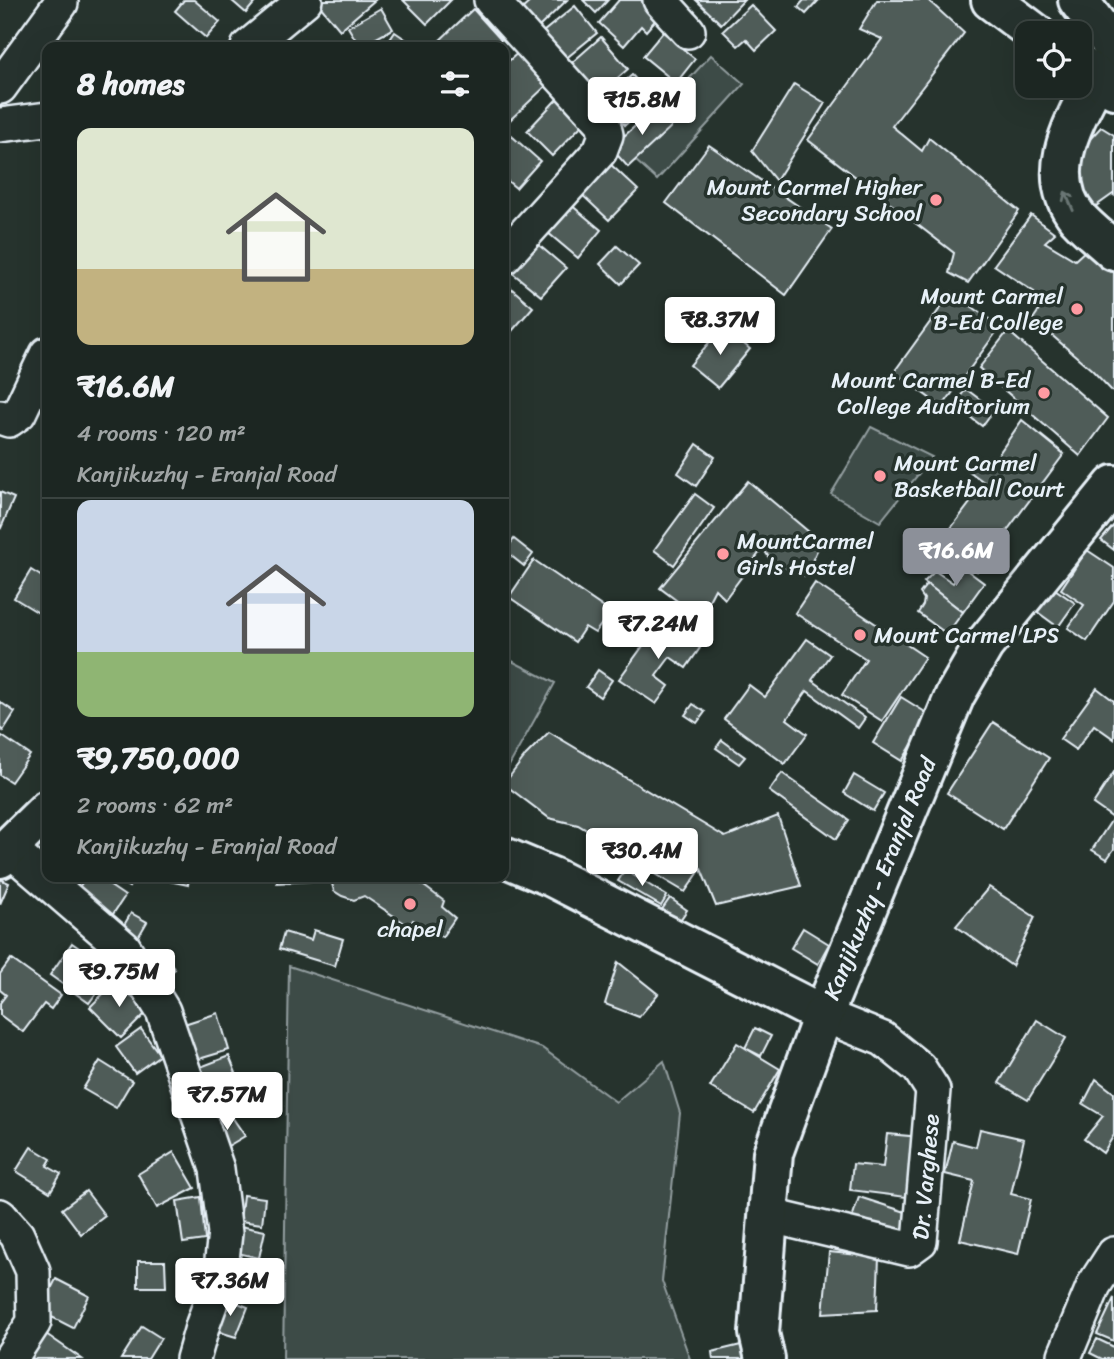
<!DOCTYPE html>
<html lang="en">
<head>
<meta charset="utf-8">
<style>
	body { margin:0; font-family:Sriracha,sans-serif; background:#29322f; color:#f1f3f6; height:100vh; display:flex; flex-direction:column; font-size:26px; white-space:nowrap }
	* { box-sizing:border-box; margin:0 }
	p { font-size:23px; color:#a0a5a5 }
	.icon { flex:none; width:38px; height:38px; fill:none; stroke:currentColor; stroke-width:2; stroke-linecap:round; stroke-linejoin:round }
	.map { position:relative; flex:1; overflow:hidden }
	.panel { position:absolute; left:42px; top:42px; width:467px; height:840px; display:flex; flex-direction:column; background:#1c2622; border-radius:14px; box-shadow:0 7px 28px #0002,0 0 0 2px #3a4340 }
	.panel>* { flex:none }
	.tools { position:absolute; left:1015px; top:21px; display:grid; gap:14px }
	.tools a { display:grid; place-items:center; width:77px; height:77px; border-radius:14px; background:#1c2622; box-shadow:0 7px 28px #0002,0 0 0 2px #3a4340; font-size:35px }
	.price { position:absolute; translate:-50% -60px; padding:0 16px; border-radius:7px; background:#fff; color:#222; font-size:23px; line-height:46px; filter:drop-shadow(0 2px 4px #0008) }
	.price::after { content:''; position:absolute; left:50%; top:42px; width:21px; height:16px; margin-left:-10px; background:inherit; clip-path:polygon(0 0,100% 0,50% 100%) }
	.price.current { background:#8c9099; color:#fff }
	ul { padding:0; list-style:none }
	li { display:grid; align-content:center; gap:14px; height:371px; padding:0 35px }
	li+li { border-top:2px solid #3a4340 }
	li span { display:grid; place-items:center; height:217px; border-radius:14px; color:#555 }
	li>.icon { margin-inline-start:auto }
	span .icon { width:126px; height:126px; fill:#fffc; stroke-width:1 }
	li b { font-size:30px }
	h2 { display:flex; justify-content:space-between; align-items:center; height:84px; padding:0 35px; font-size:30px }
	.map>svg:first-child { display:block }
	.green { fill:#3e4b47; stroke:#939ea0; stroke-width:2 }
	.building { fill:#505c59; stroke:#e8f1f8; stroke-width:2 }
	.lines { fill:none; stroke-linecap:round; stroke-linejoin:round }
	.minor-casing { stroke:#e8f1f8; stroke-width:38 }
	.major-casing { stroke:#e8f1f8; stroke-width:44 }
	.highway-casing { stroke:#e8f1f8; stroke-width:44 }
	.minor { stroke:#26332d; stroke-width:33 }
	.major { stroke:#26332d; stroke-width:38 }
	.highway { stroke:#26332d; stroke-width:38 }
	.oneway { stroke:#6a7674 }
	.poi-dot { fill:#ff9aa2; stroke:#26332d; stroke-width:2.5 }
	.labels { text-anchor:middle; dominant-baseline:central; stroke-width:7; stroke-linejoin:round; paint-order:stroke }
	.poi-label { font-size:23px; fill:#e8f1f8; stroke:#26332d; text-anchor:end }
	.street-label { font-size:23px; fill:#e8f1f8; stroke:#26332d }
</style>
</head>
<body>
<div class="map">
<svg width="1114" height="1359" viewBox="0 0 1114 1359">
	<rect width="100%" height="100%" fill="#26332d"/>
	<filter id="ink" filterUnits="userSpaceOnUse"><feTurbulence type="fractalNoise" baseFrequency=".0143" numOctaves="2"/><feDisplacementMap in="SourceGraphic" scale="14" xChannelSelector="R" yChannelSelector="G"/><feConvolveMatrix kernelMatrix="1 2 1 2 8 2 1 2 1" color-interpolation-filters="sRGB"/></filter>
	<g filter="url(#ink)">
		<g class="green">
			<path d="M711 55 744 84 657 180 624 150Z"/>
			<path d="M871 427 932 457 880 522 831 494Z"/>
			<path d="M504 657 555 683 504 775Z"/>
			<path d="M289 966 542 1048 616 1102 664 1061 680 1113 662 1281 690 1359H283Z"/>
		</g>
		<g class="building">
			<path d="M184 0H194L220 22 206 38 175 11Z"/>
			<path d="M231 0H257L246 13Z"/>
			<path d="M315 0H375L340 30Z"/>
			<path d="M403 0H451L427 24Z"/>
			<path d="M532 0H567L537 29 520 11Z"/>
			<path d="M583 0H608L596 13Z"/>
			<path d="M619 0H641L659 16 646 31 641 26 624 46 599 23Z"/>
			<path d="M696 0H744L721 24Z"/>
			<path d="M804 0 818 1 806 14 798 7Z"/>
			<path d="M877 0H928L964 33 892 126 922 151 929 138 1019 211 968 283 949 273 954 253 808 140 882 39 859 29Z"/>
			<path d="M751 5 776 31 756 50 746 39 738 46 723 31Z"/>
			<path d="M575 6 597 33 564 60 543 32Z"/>
			<path d="M381 8 393 29 360 47 348 27Z"/>
			<path d="M473 9 501 40 493 47H443L438 42Z"/>
			<path d="M395 32 417 47H385Z"/>
			<path d="M663 32 695 59 676 83 643 56Z"/>
			<path d="M601 37 628 69 596 97 568 66Z"/>
			<path d="M519 52 548 84 510 120 504 113V65Z"/>
			<path d="M632 75 654 100 625 125 603 101Z"/>
			<path d="M794 84 825 103 776 181 752 151Z"/>
			<path d="M557 99 583 124 552 156 527 131Z"/>
			<path d="M656 107 673 125 628 167 611 148Z"/>
			<path d="M1101 127 1114 135V195L1113 194 1096 206 1082 198 1066 165Z"/>
			<path d="M505 130 540 161 516 188 504 178Z"/>
			<path d="M709 145 832 229 786 295 666 203Z"/>
			<path d="M607 161 638 190 609 220 579 192Z"/>
			<path d="M570 204 601 230 578 258 547 232Z"/>
			<path d="M1031 215 1055 233 1045 242 1075 260 1087 249 1114 272V393L1092 370 1033 319 1046 300 994 265Z"/>
			<path d="M534 241 566 268 541 296 509 270Z"/>
			<path d="M617 246 639 265 621 284 600 264Z"/>
			<path d="M504 282 533 307 512 331 504 324Z"/>
			<path d="M952 292 1000 327 942 407 894 372Z"/>
			<path d="M723 326 750 349 718 388 690 365Z"/>
			<path d="M1008 331 1108 418 1080 456 979 368Z"/>
			<path d="M966 389 994 410 982 426 954 405Z"/>
			<path d="M1022 420 1064 454 977 571 939 544 985 483 969 471 977 460 991 465Z"/>
			<path d="M697 444 715 457 696 486 678 473Z"/>
			<path d="M748 481 821 542 805 576 771 561 763 548 725 599 715 589 700 618 660 588Z"/>
			<path d="M0 492 14 498 1 528 0 527Z"/>
			<path d="M695 494 714 508 674 565 654 550Z"/>
			<path d="M1114 525V550L1101 540Z"/>
			<path d="M514 539 533 554 524 566 505 551Z"/>
			<path d="M1087 550 1114 568V601L1087 641 1068 628 1084 605 1061 589Z"/>
			<path d="M534 560 610 612 595 633 585 627 575 642 509 597Z"/>
			<path d="M964 568 984 583 963 612 924 582 935 571 953 583Z"/>
			<path d="M31 570 47 580V618L14 598Z"/>
			<path d="M815 583 925 657 882 721 842 695 866 659 795 613Z"/>
			<path d="M927 584 963 612 947 634 918 613 923 605 924 599 920 593Z"/>
			<path d="M1052 587 1075 603 1058 627 1036 611Z"/>
			<path d="M661 621 700 648 686 668 670 657 656 676 669 686 656 704 619 679Z"/>
			<path d="M807 639 830 655 812 680 865 718 858 728 807 691 787 719 807 734 785 764 724 719 749 685 765 697Z"/>
			<path d="M598 670 612 680 600 697 586 687Z"/>
			<path d="M1097 688 1114 701V739L1094 725 1076 750 1060 739Z"/>
			<path d="M901 697 930 715 902 761 873 743Z"/>
			<path d="M0 702 15 712 3 731 0 728Z"/>
			<path d="M693 704 705 712 697 723 685 715Z"/>
			<path d="M993 722 1049 758 1003 829 947 793Z"/>
			<path d="M549 732 725 837 778 816 801 886 716 906 701 869 685 892 636 863 634 872 609 855 617 848 578 825 549 818 504 784 526 755Z"/>
			<path d="M2 736 30 755 11 782 0 775V739Z"/>
			<path d="M722 740 745 757 739 764 716 748Z"/>
			<path d="M1114 772V849L1107 859 1092 850 1113 818 1093 804Z"/>
			<path d="M782 773 849 820 836 839 769 791Z"/>
			<path d="M854 775 884 793 873 811 844 793Z"/>
			<path d="M37 831 47 841V867L20 848Z"/>
			<path d="M625 870 667 896 661 906 618 881Z"/>
			<path d="M86 877H97L125 896 111 917 75 893Z"/>
			<path d="M112 877H134L129 887Z"/>
			<path d="M170 877H189L188 885 169 881Z"/>
			<path d="M276 877H412L444 901 442 907 455 918 442 937 413 920 409 926 364 896 354 900 342 896 334 891 331 880 277 883Z"/>
			<path d="M0 879 9 883 0 904Z"/>
			<path d="M989 887 1035 917 1012 966 956 926Z"/>
			<path d="M670 898 687 910 678 923 661 911Z"/>
			<path d="M131 913 147 922 136 941 120 932Z"/>
			<path d="M803 928 829 944 818 964 791 948Z"/>
			<path d="M314 930 343 939 335 966 279 949 284 932 311 940Z"/>
			<path d="M72 943 112 971 89 1003 50 975Z"/>
			<path d="M162 951 175 969 157 984 143 966Z"/>
			<path d="M11 959 61 995 51 1009 44 1004 23 1032 0 1015V1003L6 995 0 990V974Z"/>
			<path d="M618 962 658 994 639 1017 605 1004Z"/>
			<path d="M116 981 147 1012 121 1038 90 1007Z"/>
			<path d="M218 1013 229 1050 189 1062 178 1026Z"/>
			<path d="M1037 1020 1066 1038 1028 1100 999 1083Z"/>
			<path d="M755 1028 771 1036 761 1056 745 1048Z"/>
			<path d="M141 1029 160 1055 135 1073 116 1047Z"/>
			<path d="M737 1043 780 1069 754 1113 710 1087Z"/>
			<path d="M229 1056 236 1073 197 1089 190 1071Z"/>
			<path d="M100 1061 132 1081 116 1108 83 1089Z"/>
			<path d="M237 1078 245 1104 207 1116 198 1090Z"/>
			<path d="M1096 1079 1114 1093V1135L1103 1153 1084 1139 1103 1116 1083 1104Z"/>
			<path d="M230 1114 245 1136 223 1149 209 1127Z"/>
			<path d="M980 1129 1024 1139 1011 1194 1031 1199 1018 1254 960 1240 974 1181 945 1174 953 1141 976 1147Z"/>
			<path d="M887 1134 921 1137 914 1198 850 1190 853 1164 883 1167Z"/>
			<path d="M31 1147 51 1159 47 1166 61 1174 50 1192 16 1171Z"/>
			<path d="M174 1152 195 1188 157 1208 138 1174Z"/>
			<path d="M86 1191 105 1216 81 1234 62 1209Z"/>
			<path d="M243 1195 265 1198 262 1224 240 1221Z"/>
			<path d="M201 1197 205 1240 183 1243 177 1201Z"/>
			<path d="M859 1197 918 1216 909 1243 850 1224Z"/>
			<path d="M235 1225 265 1231 259 1258 229 1251Z"/>
			<path d="M829 1252 879 1257 877 1310 823 1313Z"/>
			<path d="M230 1257 266 1266 259 1295 223 1286Z"/>
			<path d="M138 1261H165L166 1287H138Z"/>
			<path d="M56 1279 89 1296 73 1328 40 1311Z"/>
			<path d="M225 1298 248 1307 236 1337 213 1330Z"/>
			<path d="M1114 1298V1341L1097 1334Z"/>
			<path d="M142 1326 161 1338 148 1359H121Z"/>
			<path d="M36 1327 82 1359H14Z"/>
			<path d="M1097 1339 1114 1347V1359H1102L1090 1353Z"/>
			<path d="M745 1344 749 1359H713L712 1352Z"/>
		</g>
		<g class="lines">
			<defs>
				<g id="minor">
					<path d="M491 0 603 123 606 135 600 151 504 257"/>
					<path d="M660 0 688 31"/>
					<path d="M248 47 305 0"/>
					<path d="M0 87 61 3"/>
					<path d="M0 125 47 119"/>
					<path d="M0 417 9 420 19 413 47 354"/>
					<path d="M8 848 124 948 163 1011 217 1169 225 1233 220 1277 203 1324 193 1359"/>
					<path id="s1" d="M767 1215 909 1249 920 1241 933 1090 919 1068 883 1039 823 1015"/>
					<path d="M0 1216 17 1235 33 1271 34 1322 10 1359"/>
					<path d="M1065 1355 1094 1285 1114 1254"/>
				</g>
				<g id="major">
					<path d="M1078 0 1114 47"/>
					<path d="M1097 77C1076 118 1041 174 1078 218 1089 230 1102 240 1114 251"/>
					<path id="s2" d="M504 857 552 877 823 1015 955 695 984 645 1114 485"/>
					<path d="M0 858 5 851 47 810"/>
					<path d="M765 1359 759 1333 773 1153 823 1015"/>
				</g>
				<g id="highway">
					<path d="M991 0 1035 33"/>
					<path d="M1080 65 1114 89"/>
				</g>
			</defs>
			<use href="#minor" class="minor-casing"/>
			<use href="#major" class="major-casing"/>
			<use href="#highway" class="highway-casing"/>
			<use href="#minor" class="minor"/>
			<use href="#major" class="major"/>
			<use href="#highway" class="highway"/>
		</g>
		<defs><path id="oneway-shaft" d="M-6 0H5M1.5-3L5.5 0L1.5 3" fill="none" stroke-width="1.6" stroke-linecap="round" stroke-linejoin="round" transform="scale(1.75)"/></defs>
		<use class="oneway" href="#oneway-shaft" transform="translate(1069 201) rotate(-114)"/>
	</g>
	<g class="poi-dot">
		<circle cx="936" cy="200" r="7"/>
		<circle cx="1077" cy="309" r="7"/>
		<circle cx="1044" cy="393" r="7"/>
		<circle cx="880" cy="476" r="7"/>
		<circle cx="723" cy="554" r="7"/>
		<circle cx="860" cy="635" r="7"/>
		<circle cx="410" cy="904" r="7"/>
	</g>
	<g class="labels">
		<g class="poi-label">
			<text x="922" y="187">Mount Carmel Higher<tspan x="922" dy="26">Secondary School</tspan></text>
			<text x="1063" y="296">Mount Carmel<tspan x="1063" dy="26">B-Ed College</tspan></text>
			<text x="1030" y="380">Mount Carmel B-Ed<tspan x="1030" dy="26">College Auditorium</tspan></text>
			<text x="894" y="463" text-anchor="start">Mount Carmel<tspan x="894" dy="26">Basketball Court</tspan></text>
			<text x="737" y="541" text-anchor="start">MountCarmel<tspan x="737" dy="26">Girls Hostel</tspan></text>
			<text x="874" y="635" text-anchor="start">Mount Carmel LPS</text>
			<text x="410" y="929" text-anchor="middle">chapel</text>
		</g>
		<g class="street-label">
			<text stroke="none"><textPath href="#s2" startOffset="504">Kanjikuzhy - Eranjal Road</textPath></text>
			<text stroke="none"><textPath href="#s1" startOffset="224">Dr. Varghese</textPath></text>
		</g>
	</g>
</svg>
<div class="tools">
<a><svg class="icon" aria-label="locate" viewBox="0 0 24 24"><circle cx="12" cy="12" r="6"/><path d="M12 2v4M12 18v4M2 12h4M18 12h4"/></svg></a>
</div>
<b class="price" style="left:642px;top:137px">₹15.8M</b>
<b class="price" style="left:720px;top:357px">₹8.37M</b>
<b class="price current" style="left:956px;top:588px">₹16.6M</b>
<b class="price" style="left:658px;top:661px">₹7.24M</b>
<b class="price" style="left:642px;top:888px">₹30.4M</b>
<b class="price" style="left:119px;top:1009px">₹9.75M</b>
<b class="price" style="left:227px;top:1132px">₹7.57M</b>
<b class="price" style="left:230px;top:1318px">₹7.36M</b>
<section class="panel">
<h2>8 homes<svg class="icon" aria-label="filters" viewBox="0 0 24 24"><path d="M4 7h16M4 17h16"/><circle cx="9" cy="7" r="2"/><circle cx="15" cy="17" r="2"/></svg></h2>
<ul>
<li><span style="background:linear-gradient(#dfe7d0 65%,#c2b280 0)"><svg class="icon" aria-label="home" viewBox="0 0 24 24"><path d="M3 11l9-7 9 7M6 9v11h12V9"/></svg></span><div><b>₹16.6M</b><p>4 rooms · 120 m²</p><p>Kanjikuzhy - Eranjal Road</p></div></li>
<li><span style="background:linear-gradient(#c9d6e8 70%,#8fb573 0)"><svg class="icon" aria-label="home" viewBox="0 0 24 24"><path d="M3 11l9-7 9 7M6 9v11h12V9"/></svg></span><div><b>₹9,750,000</b><p>2 rooms · 62 m²</p><p>Kanjikuzhy - Eranjal Road</p></div></li>
</ul>
</section>
</div>
</body>
</html>
